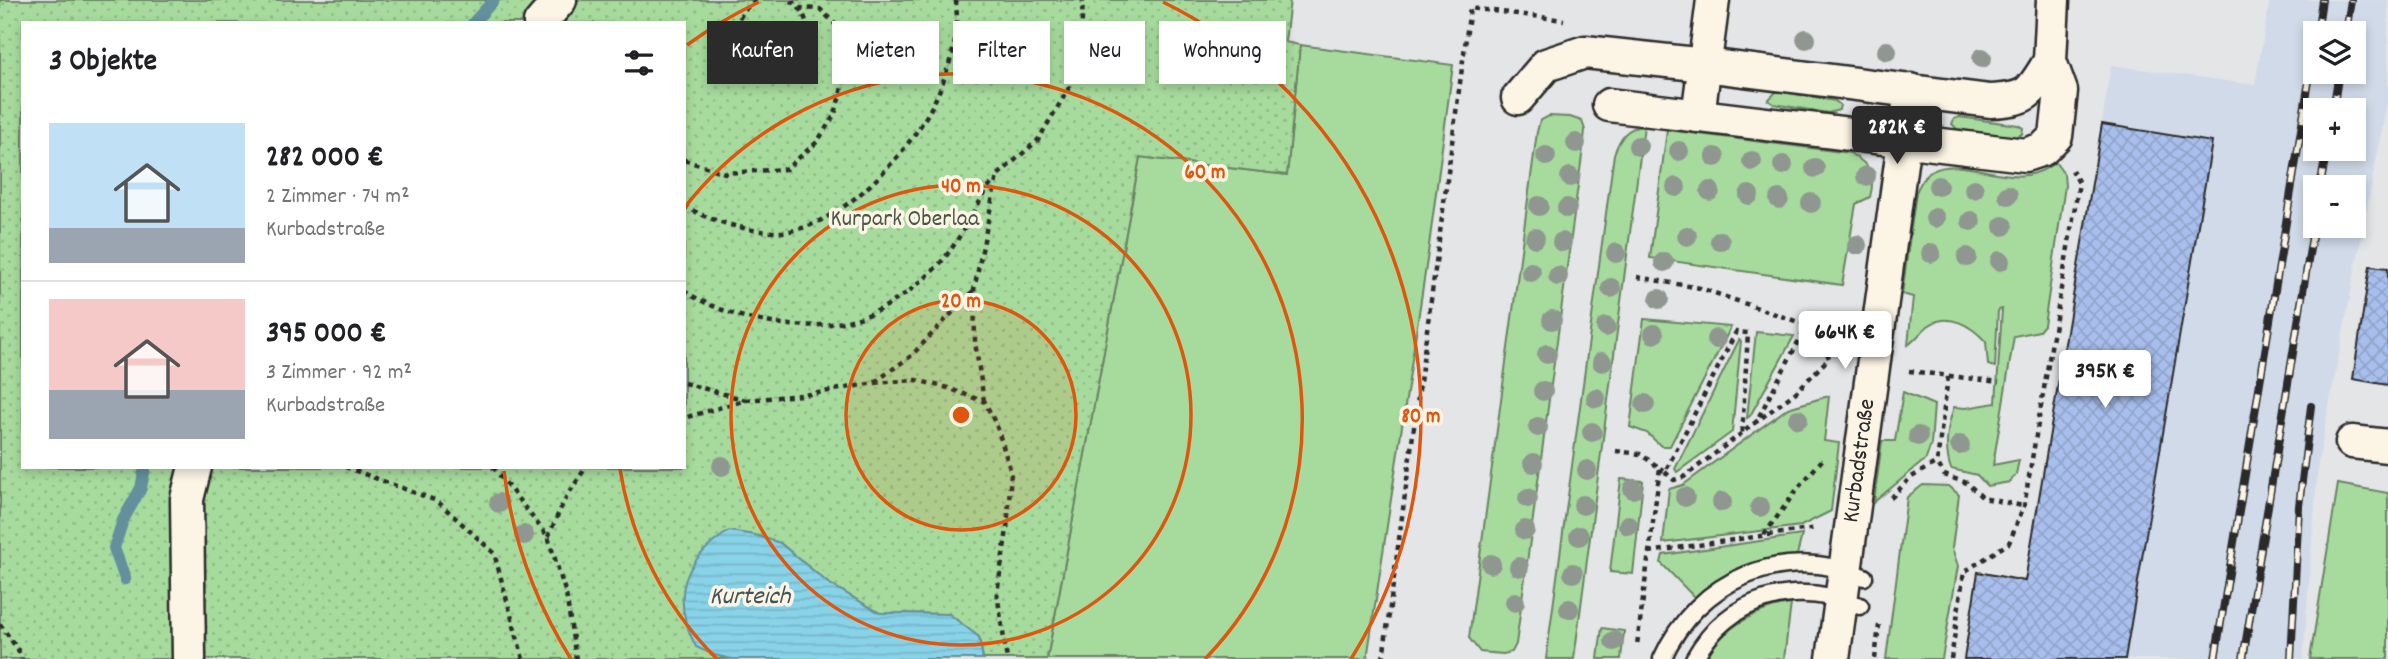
<!DOCTYPE html>
<html lang="de">
<head>
<meta charset="utf-8">
<style>
	body { margin:0; font-family:Dekko,sans-serif; background:#f2f2f2; color:#202124; height:100vh; display:flex; flex-direction:column; font-size:26px; white-space:nowrap }
	* { box-sizing:border-box; margin:0 }
	p { font-size:23px; color:#757577 }
	.icon { flex:none; width:38px; height:38px; fill:none; stroke:currentColor; stroke-width:2; stroke-linecap:round; stroke-linejoin:round }
	.map { position:relative; flex:1; overflow:hidden }
	.panel { position:absolute; left:21px; top:21px; width:665px; height:448px; display:flex; flex-direction:column; background:#fff; border-radius:0px; box-shadow:0 4px 10px #0003 }
	.panel>* { flex:none }
	.top-card { position:absolute; left:707px; top:21px; width:665px; height:63px; display:flex; gap:14px }
	.tools { position:absolute; left:2303px; top:21px; display:grid; gap:14px }
	.tools a { display:grid; place-items:center; width:63px; height:63px; border-radius:0px; background:#fff; box-shadow:0 4px 10px #0003; font-size:35px }
	.price { position:absolute; translate:-50% -60px; padding:0 16px; border-radius:7px; background:#fff; color:#222; font-size:23px; line-height:46px; filter:drop-shadow(0 2px 4px #0008) }
	.price::after { content:''; position:absolute; left:50%; top:42px; width:21px; height:16px; margin-left:-10px; background:inherit; clip-path:polygon(0 0,100% 0,50% 100%) }
	.price.current { background:#2b2b2b; color:#fff }
	ul { padding:0; list-style:none }
	li { display:flex; align-items:center; gap:21px; height:175px; padding:0 28px }
	li+li { border-top:2px solid #e0e0e0 }
	li span { display:grid; place-items:center; flex:none; width:196px; height:140px; border-radius:0px; color:#555 }
	li>.icon { margin-inline-start:auto }
	span .icon { width:84px; height:84px; fill:#fffc; stroke-width:1 }
	li b { font-size:30px }
	h2 { display:flex; justify-content:space-between; align-items:center; height:84px; padding:0 28px; font-size:30px }
	.tag { padding:0 24px; border-radius:0px; background:#fff; box-shadow:0 4px 10px #0003; font-size:24px; line-height:63px }
	.tag.current { background:#2b2b2b; color:#fff }
	.map>svg:first-child { display:block }
	.built { fill:#d1dae9; fill-rule:evenodd }
	.green { fill:#a7db9d; stroke:#698364; stroke-width:2 }
	.park { fill:url(#park-dots); stroke:#698364; stroke-width:2; fill-rule:evenodd }
	.water { fill:url(#water-rules); stroke:#63909c; stroke-width:2 }
	.lines { fill:none; stroke-linecap:round; stroke-linejoin:round }
	.stream { stroke:#63909c; stroke-width:12 }
	.building { fill:url(#building-cross-hatch); stroke:#2b2b2b; stroke-width:2 }
	.lane-casing { stroke:#2b2b2b; stroke-width:21 }
	.street-casing { stroke:#2b2b2b; stroke-width:37 }
	.path { stroke:#2b2b2b; stroke-width:4.5; stroke-dasharray:5 5; stroke-linecap:butt }
	.lane { stroke:#fcf5e5; stroke-width:16 }
	.street { stroke:#fcf5e5; stroke-width:32 }
	.rail-casing { stroke:#2b2b2b; stroke-width:8 }
	.rail { stroke:#fcf5e5; stroke-width:5; stroke-dasharray:16; stroke-linecap:butt }
	.tree { fill:#8f9790 }
	.ring { fill:none; stroke:#df570e; stroke-width:3.5 }
	.labels { text-anchor:middle; dominant-baseline:central; stroke-width:7; stroke-linejoin:round; paint-order:stroke }
	.park-label { font-size:24px; fill:#4a5748; stroke:#fcf5e5 }
	.street-label { font-size:24px; fill:#2b2b2b; stroke:#fcf5e5 }
	.water-label { font-size:26px; font-style:italic; fill:#42555a; stroke:#fcf5e5 }
	.centre { fill:#df570e; stroke:#fcf5e5; stroke-width:3.5 }
	.ring-label { font-size:21px; text-anchor:middle; font-weight:bold; fill:#df570e; stroke:#fcf5e5; stroke-width:7; stroke-linejoin:round; paint-order:stroke }
</style>
</head>
<body>
<div class="map">
<svg width="2388" height="659" viewBox="0 0 2388 659">
	<defs>
		<pattern id="park-dots" width="8" height="8" patternUnits="userSpaceOnUse" patternTransform="scale(1.75)"><rect width="8" height="8" fill="#a7db9d"/><path d="M2 2h.1M6 6h.1" fill="none" stroke="#90bc87" stroke-width="1.8" stroke-linecap="round"/></pattern>
		<pattern id="water-rules" width="6" height="5" patternUnits="userSpaceOnUse" patternTransform="scale(1.75)"><rect width="6" height="5" fill="#88d3e8"/><path d="M0 2.5h6" fill="none" stroke="#76b5c7"/></pattern>
		<pattern id="building-cross-hatch" width="8" height="8" patternUnits="userSpaceOnUse" patternTransform="scale(1.75)"><rect width="8" height="8" fill="#a8bfed"/><path d="M0 0l8 8M0 8l8-8" fill="none" stroke="#91a4cb"/></pattern>
	</defs>
	<rect width="100%" height="100%" fill="#e3e5e7"/>
	<filter id="ink" filterUnits="userSpaceOnUse"><feTurbulence type="fractalNoise" baseFrequency=".0143" numOctaves="2"/><feDisplacementMap in="SourceGraphic" scale="14" xChannelSelector="R" yChannelSelector="G"/><feConvolveMatrix kernelMatrix="1 2 1 2 8 2 1 2 1" color-interpolation-filters="sRGB"/></filter>
	<g filter="url(#ink)">
		<path class="built" d="M2270 0H2388V98L2318 463 2303 659H2125L2211 142 2102 124 2111 65 2255 85ZM2315 33H2354V72H2315ZM2315 110H2354V149H2315ZM2315 187H2354V226H2315Z"/>
		<g class="green">
			<path d="M1300 45 1453 65 1428 253 1367 659H1047L1140 157 1287 175Z"/>
			<path d="M1777 91 1835 101 1840 105 1839 110 1828 113 1774 104 1768 100Z"/>
			<path d="M1549 116 1570 117 1582 121 1585 130 1584 141 1516 644 1512 652 1503 654 1480 652 1469 638 1537 132 1540 121Z"/>
			<path d="M1959 117 2018 125 2023 128 2022 134 2015 137 1957 129 1952 124 1954 119Z"/>
			<path d="M1644 126 1574 659H1546L1614 154C1620 138 1626 127 1644 126Z"/>
			<path d="M1667 130 1850 153C1871 166 1876 173 1870 197L1856 204 1842 285 1650 258Z"/>
			<path d="M2055 162 2064 174 2065 186 2044 325 2039 331 2014 336 1993 465 2019 460 2016 474 2010 482 1987 486 1977 475 1951 469C1944 450 1947 426 1954 407L1966 408 1996 403 2002 309 1998 310 1995 367 1988 365 1986 342C1972 326 1948 311 1928 326 1921 332 1915 340 1908 345L1913 297 1902 294 1916 192C1920 184 1924 175 1932 171 1967 153 2017 196 2055 162Z"/>
			<path d="M1644 319 1731 327 1670 446H1661L1647 433 1630 427Z"/>
			<path d="M1756 332 1794 336 1750 416 1747 418Z"/>
			<path d="M1739 340 1741 341 1732 432 1677 472 1675 469Z"/>
			<path d="M1903 392 1934 405 1931 444 1926 459 1874 502 1882 441H1895Z"/>
			<path d="M1829 396 1824 441 1839 443 1831 511 1801 526 1663 543 1669 489 1683 485 1788 408Z"/>
			<path d="M1621 479 1643 481 1633 574 1610 572Z"/>
			<path d="M2338 484 2388 493V659H2310Z"/>
			<path d="M1923 485 1949 486 1959 495 1952 548 1958 566 1942 659H1886L1907 497Z"/>
			<path d="M1802 535 1797 555 1760 562 1733 571 1695 598 1661 563 1663 555Z"/>
			<path d="M1791 604 1784 659H1706C1722 628 1757 608 1791 604Z"/>
			<path d="M1602 628 1624 631 1621 659H1598Z"/>
		</g>
		<path class="park" d="M0 0H1290L1285 42 1300 45 1287 175 1140 157 1047 659H983L979 637 949 614 880 613 828 583 780 543 714 655 732 659H0ZM23 23H684V467H23Z"/>
		<path class="water" d="M729 531 755 535 780 543 828 583 880 613 949 614 979 637 983 659H732L714 655 696 647C670 597 682 561 729 531Z"/>
		<g class="lines">
			<g class="stream">
				<path d="M473 23 494 0"/>
				<path d="M125 579 114 548 123 520 141 488 145 467"/>
			</g>
		</g>
		<g class="building">
			<path d="M2102 124 2212 142 2125 659H1964L1978 572 2025 581Z"/>
			<path d="M2370 266 2388 268V385L2353 379Z"/>
		</g>
		<g class="lines">
			<defs>
				<g id="lane">
					<path d="M1662 659C1697 579 1784 543 1864 577"/>
					<path d="M1694 659C1730 595 1795 580 1860 606"/>
				</g>
				<g id="street">
					<path d="M540 23 560 0"/>
					<path d="M1518 98 1546 65 1585 52 1705 65 1990 101C2030 99 2030 93 2050 61"/>
					<path d="M1609 105 2025 155 2043 149 2056 136 2061 91 2050 61 2053 0"/>
					<path d="M1698 116 1713 0"/>
					<path d="M2352 442 2388 446"/>
					<path d="M189 659 187 499 195 467"/>
					<path id="s1" d="M1833 659 1911 90"/>
				</g>
			</defs>
			<use href="#lane" class="lane-casing"/>
			<use href="#street" class="street-casing"/>
			<g class="path">
				<path d="M756 0C743 9 735 21 738 37 740 48 747 58 757 63 798 83 828 26 790 0"/>
				<path d="M684 160 725 173 786 169 817 142 835 114 845 76 841 30 820 9 800 8"/>
				<path d="M684 206C711 221 750 233 781 232 841 229 913 149 936 98 945 79 952 57 956 37 959 26 956 12 956 0"/>
				<path d="M1637 277 1700 288 1807 325"/>
				<path d="M684 291C734 322 803 335 859 318 887 310 923 283 942 261 961 239 976 204 994 180"/>
				<path d="M1909 371 1999 382"/>
				<path d="M1948 377 1937 462 1944 475 1967 483 1983 498 2023 506"/>
				<path d="M875 382 911 356 973 291"/>
				<path d="M684 383 746 400 684 418"/>
				<path d="M746 400 812 394 874 383 916 380 948 388 985 402 997 427 1011 472 1007 530 997 593 1007 659"/>
				<path d="M984 401 975 342 974 290 997 176 1038 140 1069 88 1081 36 1083 0"/>
				<path d="M1616 451 1640 454 1660 468 1637 645"/>
				<path d="M345 467 437 501 494 553 523 659"/>
				<path d="M493 467 548 537 566 594 576 659"/>
				<path d="M1660 468 1665 472 1736 332 1748 333 1742 433 1756 422 1807 325 1818 330 1829 358 1796 392 1756 422"/>
				<path d="M1665 472 1674 480 1684 477 1742 433"/>
				<path d="M1891 498 1910 478 1937 462"/>
				<path d="M1764 535 1798 488 1823 459"/>
				<path d="M548 537 564 501 586 467"/>
				<path d="M1649 552 1817 528"/>
				<path d="M0 624 18 650 22 659"/>
				<path d="M1383 659 1470 8 1564 20"/>
				<path d="M1875 659 1879 625"/>
				<path d="M1951 659 1964 572 2009 543 2024 506 2079 183 2072 170"/>
			</g>
			<use href="#lane" class="lane"/>
			<use href="#street" class="street"/>
			<defs>
				<g id="rail">
					<path d="M2317 33 2322 0"/>
					<path d="M2346 33 2351 0"/>
					<path d="M2333 110 2339 72"/>
					<path d="M2320 187 2327 149"/>
					<path d="M2215 659 2315 44"/>
					<path d="M2243 659 2315 218"/>
					<path d="M2291 659 2299 506 2311 406"/>
				</g>
			</defs>
			<use href="#rail" class="rail-casing"/>
			<use href="#rail" class="rail"/>
		</g>
		<g class="tree">
			<circle cx="1806" cy="39" r="10"/>
			<circle cx="1887" cy="51" r="10"/>
			<circle cx="1982" cy="58" r="10"/>
			<circle cx="1576" cy="143" r="10"/>
			<circle cx="1638" cy="146" r="10"/>
			<circle cx="1679" cy="151" r="10"/>
			<circle cx="1546" cy="156" r="10"/>
			<circle cx="1715" cy="157" r="10"/>
			<circle cx="1752" cy="161" r="10"/>
			<circle cx="1783" cy="165" r="10"/>
			<circle cx="1815" cy="168" r="10"/>
			<circle cx="1866" cy="176" r="10"/>
			<circle cx="1570" cy="177" r="10"/>
			<circle cx="1938" cy="186" r="10"/>
			<circle cx="1676" cy="187" r="10"/>
			<circle cx="1974" cy="189" r="10"/>
			<circle cx="1710" cy="191" r="10"/>
			<circle cx="1749" cy="195" r="10"/>
			<circle cx="2008" cy="195" r="10"/>
			<circle cx="1779" cy="199" r="10"/>
			<circle cx="1811" cy="203" r="10"/>
			<circle cx="1539" cy="206" r="10"/>
			<circle cx="1567" cy="208" r="10"/>
			<circle cx="1935" cy="218" r="10"/>
			<circle cx="1971" cy="221" r="10"/>
			<circle cx="2003" cy="226" r="10"/>
			<circle cx="1687" cy="236" r="10"/>
			<circle cx="1535" cy="238" r="10"/>
			<circle cx="1720" cy="241" r="10"/>
			<circle cx="1562" cy="242" r="10"/>
			<circle cx="1857" cy="245" r="10"/>
			<circle cx="1616" cy="253" r="10"/>
			<circle cx="1931" cy="253" r="10"/>
			<circle cx="1967" cy="257" r="10"/>
			<circle cx="2000" cy="261" r="10"/>
			<circle cx="1664" cy="262" r="10"/>
			<circle cx="1531" cy="272" r="10"/>
			<circle cx="1558" cy="276" r="10"/>
			<circle cx="1611" cy="288" r="10"/>
			<circle cx="1659" cy="299" r="10"/>
			<circle cx="1552" cy="320" r="10"/>
			<circle cx="1606" cy="327" r="10"/>
			<circle cx="1654" cy="334" r="10"/>
			<circle cx="1716" cy="339" r="10"/>
			<circle cx="1547" cy="354" r="10"/>
			<circle cx="1602" cy="362" r="10"/>
			<circle cx="1543" cy="391" r="10"/>
			<circle cx="1596" cy="398" r="10"/>
			<circle cx="1645" cy="404" r="10"/>
			<circle cx="1798" cy="419" r="10"/>
			<circle cx="1538" cy="427" r="10"/>
			<circle cx="1592" cy="432" r="10"/>
			<circle cx="1918" cy="436" r="10"/>
			<circle cx="1960" cy="445" r="10"/>
			<circle cx="1533" cy="463" r="10"/>
			<circle cx="722" cy="466" r="10"/>
			<circle cx="1587" cy="470" r="10"/>
			<circle cx="1633" cy="489" r="10"/>
			<circle cx="1685" cy="497" r="10"/>
			<circle cx="1528" cy="498" r="10"/>
			<circle cx="1722" cy="502" r="10"/>
			<circle cx="499" cy="503" r="10"/>
			<circle cx="1583" cy="505" r="10"/>
			<circle cx="1760" cy="507" r="10"/>
			<circle cx="1628" cy="525" r="10"/>
			<circle cx="1525" cy="530" r="10"/>
			<circle cx="524" cy="535" r="10"/>
			<circle cx="1579" cy="536" r="10"/>
			<circle cx="1491" cy="564" r="10"/>
			<circle cx="1519" cy="567" r="10"/>
			<circle cx="1573" cy="573" r="10"/>
			<circle cx="1515" cy="602" r="10"/>
			<circle cx="1569" cy="609" r="10"/>
			<circle cx="1614" cy="641" r="10"/>
		</g>
	</g>
	<circle cx="961" cy="415" r="115" fill="#df570e" fill-opacity=".12"/>
	<g class="ring">
		<circle cx="961" cy="415" r="115"/>
		<circle cx="961" cy="415" r="230"/>
		<path d="M717 659A345 345 0 0 1 620 469M685 207A345 345 0 1 1 1205 659"/>
		<path d="M571 659A460 460 0 0 1 504 471M687 45A460 460 0 0 1 759 2M1163 2A460 460 0 0 1 1351 659"/>
	</g>
	<g class="labels">
		<g class="park-label">
			<text x="905" y="220">Kurpark Oberlaa</text>
		</g>
		<g class="street-label">
			<text stroke="none"><textPath href="#s1" startOffset="200">Kurbadstraße</textPath></text>
		</g>
		<g class="water-label">
			<text x="750" y="597">Kurteich</text>
		</g>
	</g>
	<circle cx="961" cy="415" r="10" class="centre"/>
	<g class="ring-label">
		<text x="1205" y="178">60 m</text>
		<text x="961" y="192">40 m</text>
		<text x="961" y="307">20 m</text>
		<text x="1421" y="422">80 m</text>
	</g>
</svg>
<div class="tools">
<a><svg class="icon" aria-label="layers" viewBox="0 0 24 24"><path d="M12 4l9 5-9 5-9-5zM3 14l9 5 9-5"/></svg></a>
<a>+</a>
<a>−</a>
</div>
<b class="price current" style="left:1897px;top:166px">282K €</b>
<b class="price" style="left:1845px;top:371px">664K €</b>
<b class="price" style="left:2105px;top:410px">395K €</b>
<div class="top-card">
<a class="tag current">Kaufen</a>
<a class="tag">Mieten</a>
<a class="tag">Filter</a>
<a class="tag">Neu</a>
<a class="tag">Wohnung</a>
</div>
<section class="panel">
<h2>3 Objekte<svg class="icon" aria-label="filters" viewBox="0 0 24 24"><path d="M4 7h16M4 17h16"/><circle cx="9" cy="7" r="2"/><circle cx="15" cy="17" r="2"/></svg></h2>
<ul>
<li><span style="background:linear-gradient(#bfe0f5 75%,#9aa5b1 0)"><svg class="icon" aria-label="home" viewBox="0 0 24 24"><path d="M3 11l9-7 9 7M6 9v11h12V9"/></svg></span><div><b>282 000 €</b><p>2 Zimmer · 74 m²</p><p>Kurbadstraße</p></div></li>
<li><span style="background:linear-gradient(#f6c9c9 65%,#9aa5b1 0)"><svg class="icon" aria-label="home" viewBox="0 0 24 24"><path d="M3 11l9-7 9 7M6 9v11h12V9"/></svg></span><div><b>395 000 €</b><p>3 Zimmer · 92 m²</p><p>Kurbadstraße</p></div></li>
</ul>
</section>
</div>
</body>
</html>
